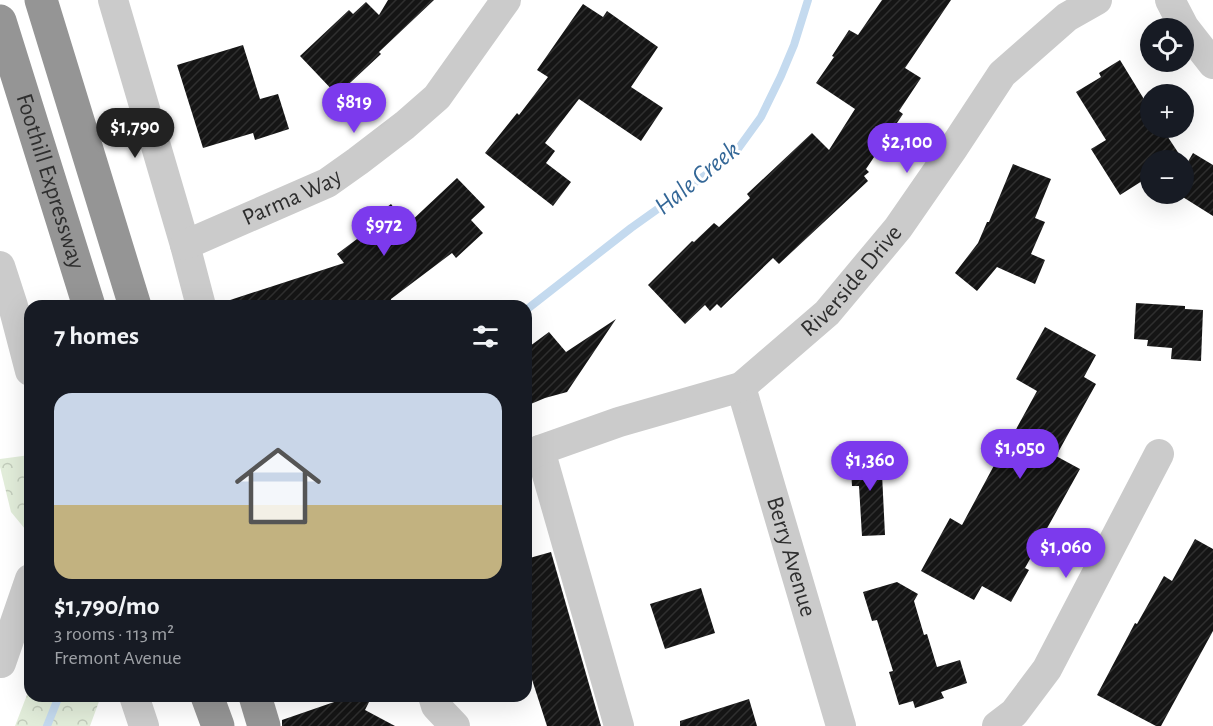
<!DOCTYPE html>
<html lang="en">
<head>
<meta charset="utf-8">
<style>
	body { margin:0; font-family:"Alegreya Sans",sans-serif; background:#20242c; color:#f1f3f6; height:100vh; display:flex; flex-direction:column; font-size:22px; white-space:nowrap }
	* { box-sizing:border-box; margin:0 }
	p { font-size:20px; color:#9ea1a6 }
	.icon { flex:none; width:33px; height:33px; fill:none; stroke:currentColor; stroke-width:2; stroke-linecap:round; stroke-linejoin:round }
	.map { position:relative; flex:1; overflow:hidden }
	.drawer { position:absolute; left:24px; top:300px; width:508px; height:402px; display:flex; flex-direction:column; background:#171b24; border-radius:18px; box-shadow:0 6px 24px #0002 }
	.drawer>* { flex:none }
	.tools { position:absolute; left:1140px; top:18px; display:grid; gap:12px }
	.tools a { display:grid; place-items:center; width:54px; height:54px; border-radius:50%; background:#171b24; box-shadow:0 6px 24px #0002; font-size:30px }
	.price { position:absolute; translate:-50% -51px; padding:0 14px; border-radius:21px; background:#7c3aed; color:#fff; font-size:20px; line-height:39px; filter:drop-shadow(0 2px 3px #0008) }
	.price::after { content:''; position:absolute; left:50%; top:36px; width:18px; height:14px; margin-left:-9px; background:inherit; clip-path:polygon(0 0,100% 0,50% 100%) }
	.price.current { background:#222; color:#fff }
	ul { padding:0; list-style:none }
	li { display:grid; align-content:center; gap:12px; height:318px; padding:0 30px }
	li span { display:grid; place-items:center; height:186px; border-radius:18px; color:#555 }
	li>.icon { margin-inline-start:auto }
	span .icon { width:108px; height:108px; fill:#fffc; stroke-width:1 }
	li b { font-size:26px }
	h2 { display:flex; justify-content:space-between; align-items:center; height:72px; padding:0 30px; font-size:26px }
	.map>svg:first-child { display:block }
	.forest { fill:url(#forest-crowns) }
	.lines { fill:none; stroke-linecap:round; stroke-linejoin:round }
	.stream { stroke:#c4daef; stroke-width:8 }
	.building { fill:url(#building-hatch) }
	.minor { stroke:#cbcbcb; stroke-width:30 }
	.highway { stroke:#959595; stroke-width:33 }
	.labels { text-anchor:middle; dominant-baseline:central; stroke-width:6; stroke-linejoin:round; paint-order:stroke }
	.street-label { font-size:24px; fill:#2e2e2e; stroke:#fff }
	.water-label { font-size:26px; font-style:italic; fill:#346797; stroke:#fff }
</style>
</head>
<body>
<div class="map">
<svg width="1213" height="726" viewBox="0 0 1213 726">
	<defs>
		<pattern id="forest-crowns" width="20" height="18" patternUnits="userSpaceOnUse" patternTransform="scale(1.5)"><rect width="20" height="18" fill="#e2edda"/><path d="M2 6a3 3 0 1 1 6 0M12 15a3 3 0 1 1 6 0" fill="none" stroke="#c2ccbb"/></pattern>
		<pattern id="building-hatch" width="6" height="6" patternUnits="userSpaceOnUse" patternTransform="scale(1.5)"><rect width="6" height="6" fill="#151515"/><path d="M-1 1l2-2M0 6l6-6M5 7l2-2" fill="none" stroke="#2f2f2f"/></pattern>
	</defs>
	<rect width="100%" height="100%" fill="#fff"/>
	<g class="forest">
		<path d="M30 455V535L11 512 0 467V459Z"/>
		<path d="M30 687V696H101L90 726H15Z"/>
	</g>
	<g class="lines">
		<g class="stream">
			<path d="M526 310 631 228 718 166 735 153 761 117 781 76 794 45 808 0"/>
			<path d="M47 726 59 696"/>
		</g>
	</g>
	<g class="building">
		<path d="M388 0H434L379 52 381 54 337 95 300 56 349 10 353 14 366 2 379 15Z"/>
		<path d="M882 0H951L905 68 921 78 899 111 903 114 866 169 869 172 864 176 868 181 779 264 773 258 721 308 717 304 710 311 705 305 685 324 648 285 692 241 694 242 714 223 719 227 750 198 747 194 812 133 829 150 855 109 816 83 834 57 832 56 849 30 858 35Z"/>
		<path d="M583 4 603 17 607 11 658 47 631 87 663 108 641 141 579 99 545 143 555 151 546 163 571 182 553 206 485 153 517 113 519 115 548 77 537 70Z"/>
		<path d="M243 45 260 99 278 94 289 129 255 140 253 133 203 148 177 65Z"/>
		<path d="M1120 60 1150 109V128H1162L1183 160H1150V176L1120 195 1091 149 1106 140 1076 92 1101 77 1099 73Z"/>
		<path d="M1193 153 1213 165V216L1178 194H1184V162L1186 165Z"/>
		<path d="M1013 164 1051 179 1035 218 1045 222 1031 254 1045 260 1035 284 997 267 977 291 955 273 978 243 987 222H989Z"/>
		<path d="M457 178 485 207 471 220 483 233 456 258 452 253 391 299 390 306H225L224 302 344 263 337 254 373 227 368 221 391 204 407 225Z"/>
		<path d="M1136 303 1185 306V309L1203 310 1201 361 1171 359 1172 348 1147 346 1148 340 1134 339Z"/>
		<path d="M616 319 567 392 545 398 526 406V349L549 332 566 352Z"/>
		<path d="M1045 327 1096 355 1084 377 1096 384 1056 456 1080 469 1025 568 1029 570 1011 602 982 586 974 600 921 571 950 518 962 525 1012 432 1014 433 1037 391 1016 379Z"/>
		<path d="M881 453 885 535 862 536 859 486H852L850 455Z"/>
		<path d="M1195 539 1213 549V631L1161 726H1156L1097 695 1135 623 1137 624 1164 576 1172 581Z"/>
		<path d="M551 552 601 726H547L526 661V559Z"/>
		<path d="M897 582 918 594 914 601 924 635 927 634 937 667 960 660 967 683 941 692 944 698 915 708 913 701 899 705 889 672 893 671 877 620 872 621 863 592Z"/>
		<path d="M701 588 715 633 665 649 650 604Z"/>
		<path d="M339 696H372L365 710 395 726H282V720L337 701Z"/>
		<path d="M749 699 757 726H680V721Z"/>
	</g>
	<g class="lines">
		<g class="minor">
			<path d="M113 0 185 245 201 306"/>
			<path d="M1170 0 1184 27 1213 64"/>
			<path id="s1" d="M185 245 327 183 358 161 405 125 437 97 506 0"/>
			<path d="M0 266 13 306 30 371"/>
			<path id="s2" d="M741 387 841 726"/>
			<path d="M540 450 619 726"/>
			<path id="s3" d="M526 457 540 450 619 422 741 387 827 313 898 228 952 150 1002 74 1067 17 1097 0"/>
			<path d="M1 663 30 579"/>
			<path d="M134 696 144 726"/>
			<path d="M433 696 436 706 455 726"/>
			<path d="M997 726 1014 713 1047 669 1159 454"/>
		</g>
		<g class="highway">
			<path d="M41 0 135 306"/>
			<path id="s4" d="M0 21 89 306"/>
			<path d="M207 696 218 726"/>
			<path d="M255 696 264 726"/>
		</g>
	</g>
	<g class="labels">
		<g class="street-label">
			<text stroke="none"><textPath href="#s4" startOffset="168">Foothill Expressway</textPath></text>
			<text stroke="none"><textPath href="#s1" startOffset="117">Parma Way</textPath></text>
			<text stroke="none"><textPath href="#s3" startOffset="380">Riverside Drive</textPath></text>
			<text stroke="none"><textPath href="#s2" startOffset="177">Berry Avenue</textPath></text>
		</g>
		<g class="water-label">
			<text transform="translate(697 178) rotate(-39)">Hale Creek</text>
		</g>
	</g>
</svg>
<div class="tools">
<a><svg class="icon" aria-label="locate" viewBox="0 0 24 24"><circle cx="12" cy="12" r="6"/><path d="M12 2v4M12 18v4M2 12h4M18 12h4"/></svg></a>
<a>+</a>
<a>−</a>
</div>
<b class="price" style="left:354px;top:134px">$819</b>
<b class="price current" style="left:135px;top:159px">$1,790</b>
<b class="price" style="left:907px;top:174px">$2,100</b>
<b class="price" style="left:384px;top:257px">$972</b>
<b class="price" style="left:1020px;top:480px">$1,050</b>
<b class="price" style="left:870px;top:492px">$1,360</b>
<b class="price" style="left:1066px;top:579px">$1,060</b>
<section class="drawer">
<h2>7 homes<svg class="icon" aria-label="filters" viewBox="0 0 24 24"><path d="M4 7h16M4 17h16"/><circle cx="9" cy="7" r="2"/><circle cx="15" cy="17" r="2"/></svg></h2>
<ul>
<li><span style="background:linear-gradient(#c9d6e8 60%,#c2b280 0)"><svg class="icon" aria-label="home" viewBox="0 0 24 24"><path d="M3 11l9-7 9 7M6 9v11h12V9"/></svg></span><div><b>$1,790/mo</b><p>3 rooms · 113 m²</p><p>Fremont Avenue</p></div></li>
</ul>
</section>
</div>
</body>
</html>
